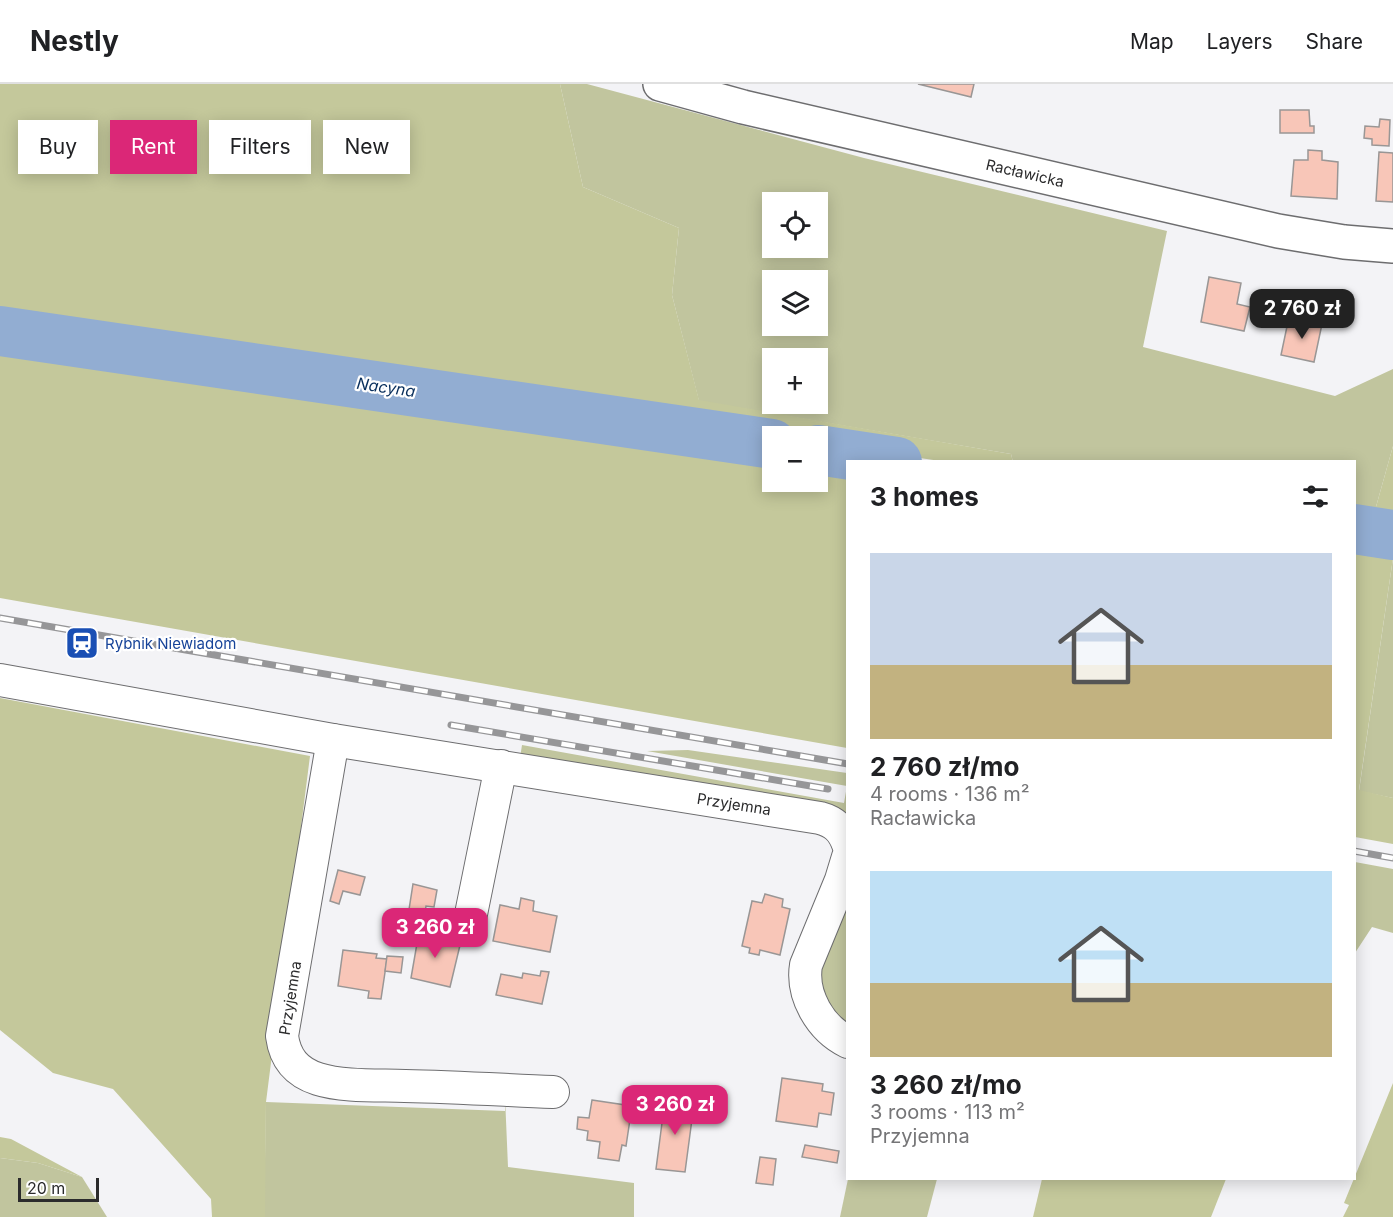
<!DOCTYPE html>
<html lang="en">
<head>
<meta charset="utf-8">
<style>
	body { margin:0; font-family:Inter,sans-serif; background:#f6f6f6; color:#202124; height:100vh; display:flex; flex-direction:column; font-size:22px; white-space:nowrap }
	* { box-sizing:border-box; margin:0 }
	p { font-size:20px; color:#757577 }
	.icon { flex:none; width:33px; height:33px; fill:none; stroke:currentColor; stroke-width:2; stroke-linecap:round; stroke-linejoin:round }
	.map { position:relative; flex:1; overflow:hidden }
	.drawer { position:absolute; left:846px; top:376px; width:510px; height:720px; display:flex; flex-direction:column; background:#fff; border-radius:0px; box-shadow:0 3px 15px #0003 }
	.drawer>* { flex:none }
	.top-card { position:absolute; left:18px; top:36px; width:570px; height:54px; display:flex; gap:12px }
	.buttons { position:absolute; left:762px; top:108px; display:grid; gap:12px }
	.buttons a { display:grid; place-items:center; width:66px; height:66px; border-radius:0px; background:#fff; box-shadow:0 3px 15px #0003; font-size:30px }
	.scale { position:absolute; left:18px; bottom:15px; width:81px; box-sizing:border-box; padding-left:6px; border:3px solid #2b2b2c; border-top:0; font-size:16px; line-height:21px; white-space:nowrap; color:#2b2b2c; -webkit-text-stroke:4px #fff; paint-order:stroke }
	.price { position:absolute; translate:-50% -51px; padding:0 14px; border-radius:12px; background:#db2777; color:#fff; font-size:20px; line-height:39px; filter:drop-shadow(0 2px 3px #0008) }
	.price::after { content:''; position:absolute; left:50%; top:36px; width:18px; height:14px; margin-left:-9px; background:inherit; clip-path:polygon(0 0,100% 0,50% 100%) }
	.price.selected { background:#222; color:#fff }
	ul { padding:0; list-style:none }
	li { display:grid; align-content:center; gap:12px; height:318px; padding:0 24px }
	li span { display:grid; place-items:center; height:186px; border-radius:0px; color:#555 }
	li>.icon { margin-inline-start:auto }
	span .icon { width:108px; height:108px; fill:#fffc; stroke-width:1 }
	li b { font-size:26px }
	h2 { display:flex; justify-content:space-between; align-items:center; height:72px; padding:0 24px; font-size:26px }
	.tag { padding:0 21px; border-radius:0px; background:#fff; box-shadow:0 3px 15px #0003; font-size:21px; line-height:54px }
	.tag.selected { background:#db2777; color:#fff }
	header { display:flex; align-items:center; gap:36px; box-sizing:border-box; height:84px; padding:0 30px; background:#fff; border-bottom:2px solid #e0e0e0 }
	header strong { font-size:28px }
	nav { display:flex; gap:33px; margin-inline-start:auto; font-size:21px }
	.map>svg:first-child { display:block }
	.green { fill:#c1c59e; fill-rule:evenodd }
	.forest { fill:#c4c89b }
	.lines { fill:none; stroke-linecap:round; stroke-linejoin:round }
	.river { stroke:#92add2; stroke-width:50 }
	.building { fill:#f8c6b8; stroke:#999695; stroke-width:1.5 }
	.street-casing { stroke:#6d6d6f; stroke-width:34 }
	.secondary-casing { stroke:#6d6d6f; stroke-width:36 }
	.street { stroke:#fff; stroke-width:32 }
	.secondary { stroke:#fff; stroke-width:33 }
	.rail-casing { stroke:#969698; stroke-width:7 }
	.rail { stroke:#fff; stroke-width:4.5; stroke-dasharray:14; stroke-linecap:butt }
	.labels { text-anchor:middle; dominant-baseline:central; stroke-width:4.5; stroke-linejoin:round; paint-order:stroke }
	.street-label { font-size:15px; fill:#2b2b2c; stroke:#fff }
	.transit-label { font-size:15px; fill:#164399; stroke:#fff; text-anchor:start }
	.water-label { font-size:16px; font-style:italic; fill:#092f5c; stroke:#fff }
</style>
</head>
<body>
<header>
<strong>Nestly</strong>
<nav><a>Map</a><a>Layers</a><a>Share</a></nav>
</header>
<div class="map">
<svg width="1393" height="1133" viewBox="0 0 1393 1133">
	<rect width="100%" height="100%" fill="#f3f3f6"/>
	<g class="green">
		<path d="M560 0H587L864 74 1167 147 1143 263 1335 312 1393 285V362L1372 437 1355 434 1354 378H1013L1011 370 699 317 672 211 679 144 583 103ZM772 118H818V164H772ZM772 196H818V242H772ZM772 274H818V320H772Z"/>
		<path d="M1393 474V714L1359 707Z"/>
		<path d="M522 661 844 719 847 702 647 667 688 666 847 689V742L520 674Z"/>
		<path d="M1355 778 1393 785V849L1372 843 1355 869Z"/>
		<path d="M847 799V946L842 944 813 889Z"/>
		<path d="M505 1013 508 1083 634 1099V1133H264L266 1018 505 1027Z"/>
		<path d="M0 1074 38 1079 82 1093 107 1133H0Z"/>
		<path d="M848 1095H937L927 1133H840Z"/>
	</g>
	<g class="forest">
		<path d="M0 0H560L583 103 679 144 672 211 699 316 1011 370 1013 378H947L818 359V352H775L0 239Z"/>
		<path d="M0 255 772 367V398H818V374L847 378V664L0 514Z"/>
		<path d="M1393 362V439L1372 437Z"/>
		<path d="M1355 452 1393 457V474L1359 706 1393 714V760L1355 753Z"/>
		<path d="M0 614 310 672 266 1018 265 1133H212L211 1115 113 1005 53 989 0 946Z"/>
		<path d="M1393 999V1133H1343L1349 1121 1344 1119Z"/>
		<path d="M0 1053 11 1055 82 1093 38 1079 0 1074Z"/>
		<path d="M1042 1095H1226L1211 1133H1033Z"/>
	</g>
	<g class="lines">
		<g class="river">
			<path d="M0 247 772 360"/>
			<path d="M818 366 897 378"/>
			<path d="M1354 445 1393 451"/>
		</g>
	</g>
	<g class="building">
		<path d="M918 0H974L971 13Z"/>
		<path d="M1280 26H1309L1310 42H1314V49H1280Z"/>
		<path d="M1380 35 1390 36 1389 62 1372 61V55L1364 54 1365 42 1379 43Z"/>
		<path d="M1308 66 1322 67V76L1338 78 1337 115 1291 112 1294 76H1308Z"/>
		<path d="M1379 68 1393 69V118L1376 117Z"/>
		<path d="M1209 193 1241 199 1237 220 1250 223 1244 247 1201 238Z"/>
		<path d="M1289 233 1322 240 1314 278 1281 271Z"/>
		<path d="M338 786 365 793 360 811 343 807 339 820 330 817Z"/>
		<path d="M413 800 437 806 434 823 426 822 424 836 408 832Z"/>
		<path d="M765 810 783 815 782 823 790 825 780 871 760 866 759 871 749 869 750 864 742 862 752 817 762 819Z"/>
		<path d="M521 814 534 817 533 827 557 832 550 868 493 857 500 821 519 825Z"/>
		<path d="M419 848 461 857 450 903 411 894Z"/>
		<path d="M343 866 377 870 376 874 387 875 381 915 368 914 369 907 338 902Z"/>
		<path d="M387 872 403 873 401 889 385 887Z"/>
		<path d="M541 887 549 888 542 920 496 911 501 890 522 894 523 889 540 892Z"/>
		<path d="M782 994 823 1000 822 1007 834 1009 831 1031 819 1029 817 1043 776 1037Z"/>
		<path d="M592 1016 632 1022 626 1062 622 1061 619 1077 598 1074 600 1058 587 1056 588 1047 577 1045 578 1033 589 1034Z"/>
		<path d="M665 1016 694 1020 685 1088 656 1085Z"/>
		<path d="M805 1061 839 1067 837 1079 802 1073Z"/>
		<path d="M760 1073 776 1075 773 1101 756 1099Z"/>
	</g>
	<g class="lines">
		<defs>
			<g id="street">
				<path d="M0 596 333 656 820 734C835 738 843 746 848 760"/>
				<path d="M333 656 282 952C285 974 296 988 318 995 343 1003 379 1001 405 1002 454 1003 504 1006 553 1008"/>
				<path d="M848 773 841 796 806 881C801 912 821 945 848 958"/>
				<path d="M469 840 501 682"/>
			</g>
			<path id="secondary" d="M660 0 743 23 1278 147 1344 158 1393 162"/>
		</defs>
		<use href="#street" class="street-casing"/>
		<use href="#secondary" class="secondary-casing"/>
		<use href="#street" class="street"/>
		<use href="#secondary" class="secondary"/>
		<defs>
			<g id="rail">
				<path d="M0 534 848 680"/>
				<path d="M451 641 828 705"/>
				<path d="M1354 767 1393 774"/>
			</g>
		</defs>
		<use href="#rail" class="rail-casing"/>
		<use href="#rail" class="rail"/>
	</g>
	<defs>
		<symbol id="station-square" viewBox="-11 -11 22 22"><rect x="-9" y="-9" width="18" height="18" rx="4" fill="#1a4fb4" stroke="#fff"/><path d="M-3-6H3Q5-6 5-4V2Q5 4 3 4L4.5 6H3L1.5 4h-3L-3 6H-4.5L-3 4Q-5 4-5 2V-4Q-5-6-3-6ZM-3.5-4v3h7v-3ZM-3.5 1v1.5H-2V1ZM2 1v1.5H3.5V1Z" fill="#fff"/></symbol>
	</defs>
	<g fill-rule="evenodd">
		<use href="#station-square" x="63" y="540" width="38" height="38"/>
	</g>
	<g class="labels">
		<g class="street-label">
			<text transform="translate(1025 89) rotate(13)">Racławicka</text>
			<text transform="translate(734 720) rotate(9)">Przyjemna</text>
			<text transform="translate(290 914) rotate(-81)">Przyjemna</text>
		</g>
		<g class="transit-label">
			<text x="105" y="559">Rybnik Niewiadom</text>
		</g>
		<g class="water-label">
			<text transform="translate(386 303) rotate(8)">Nacyna</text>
		</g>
	</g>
</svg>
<div class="buttons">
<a><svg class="icon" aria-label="locate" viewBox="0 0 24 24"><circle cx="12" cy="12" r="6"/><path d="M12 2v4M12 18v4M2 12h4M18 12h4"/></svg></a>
<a><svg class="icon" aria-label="layers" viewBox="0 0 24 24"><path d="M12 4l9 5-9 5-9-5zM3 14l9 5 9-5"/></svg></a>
<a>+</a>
<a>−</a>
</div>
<div class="scale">20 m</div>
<b class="price selected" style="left:1302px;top:256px">2 760 zł</b>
<b class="price" style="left:435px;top:875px">3 260 zł</b>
<b class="price" style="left:675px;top:1052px">3 260 zł</b>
<div class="top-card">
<a class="tag">Buy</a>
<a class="tag selected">Rent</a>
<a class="tag">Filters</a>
<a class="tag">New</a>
</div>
<section class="drawer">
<h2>3 homes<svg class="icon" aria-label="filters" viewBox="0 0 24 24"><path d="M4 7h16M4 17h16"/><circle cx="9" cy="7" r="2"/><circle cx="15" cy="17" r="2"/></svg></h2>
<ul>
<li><span style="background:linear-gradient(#c9d6e8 60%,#c2b280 0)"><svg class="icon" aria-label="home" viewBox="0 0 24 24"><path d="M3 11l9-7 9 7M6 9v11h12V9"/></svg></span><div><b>2 760 zł/mo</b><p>4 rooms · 136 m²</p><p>Racławicka</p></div></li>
<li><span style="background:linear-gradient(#bfe0f5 60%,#c2b280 0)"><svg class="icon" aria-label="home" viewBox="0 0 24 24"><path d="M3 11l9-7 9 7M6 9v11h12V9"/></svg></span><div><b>3 260 zł/mo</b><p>3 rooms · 113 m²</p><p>Przyjemna</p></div></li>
</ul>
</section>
</div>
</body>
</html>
